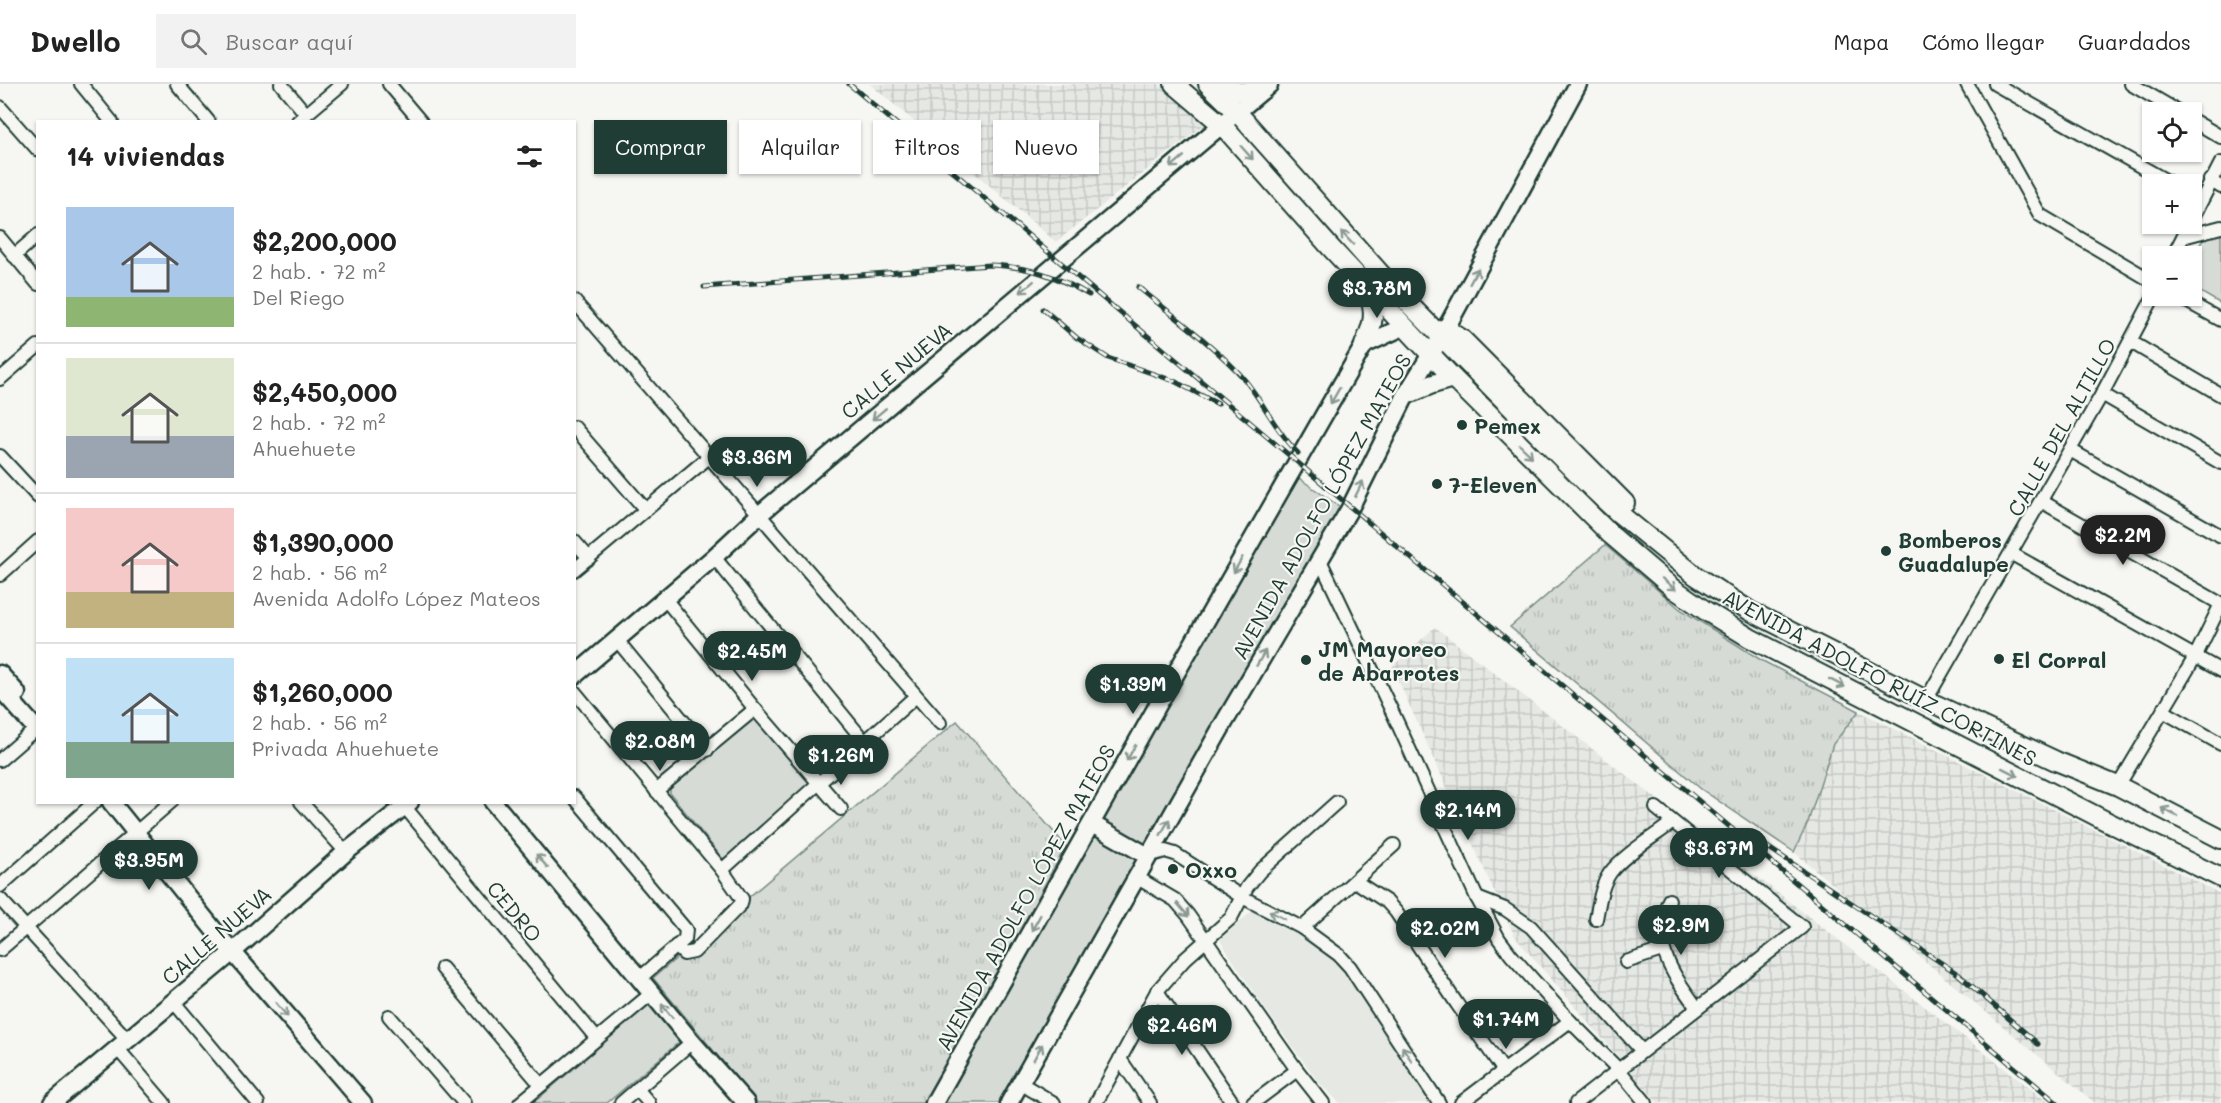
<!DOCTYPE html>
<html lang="es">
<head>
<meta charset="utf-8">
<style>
	body { margin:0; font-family:Mali,sans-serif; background:#f2f2f2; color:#222; height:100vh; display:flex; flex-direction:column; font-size:22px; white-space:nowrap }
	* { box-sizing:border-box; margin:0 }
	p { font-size:20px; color:#767676 }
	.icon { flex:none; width:33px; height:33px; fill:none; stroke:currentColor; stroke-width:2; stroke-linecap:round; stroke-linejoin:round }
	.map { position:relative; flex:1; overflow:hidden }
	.sheet { position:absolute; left:36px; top:36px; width:540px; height:684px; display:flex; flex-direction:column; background:#fff; border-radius:0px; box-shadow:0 2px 4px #0004 }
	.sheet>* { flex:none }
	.guide { position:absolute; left:594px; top:36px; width:570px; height:54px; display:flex; gap:12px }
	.tools { position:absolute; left:2142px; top:18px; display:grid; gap:12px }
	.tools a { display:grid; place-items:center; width:60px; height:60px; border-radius:0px; background:#fff; box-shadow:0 2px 4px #0004; font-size:30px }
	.price { position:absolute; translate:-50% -51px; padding:0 14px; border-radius:21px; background:#1f3d34; color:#fff; font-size:20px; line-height:39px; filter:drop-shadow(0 2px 3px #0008) }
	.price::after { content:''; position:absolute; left:50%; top:36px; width:18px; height:14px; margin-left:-9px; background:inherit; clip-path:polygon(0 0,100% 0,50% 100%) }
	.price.on { background:#222; color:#fff }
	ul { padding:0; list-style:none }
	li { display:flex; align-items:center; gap:18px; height:150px; padding:0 30px }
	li+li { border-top:2px solid #e0e0e0 }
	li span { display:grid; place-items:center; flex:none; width:168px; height:120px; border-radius:0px; color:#555 }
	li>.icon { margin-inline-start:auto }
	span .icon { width:72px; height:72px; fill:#fffc; stroke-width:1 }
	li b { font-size:26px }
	h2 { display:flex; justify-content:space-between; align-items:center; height:72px; padding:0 30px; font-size:26px }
	.pill { padding:0 21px; border-radius:0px; background:#fff; box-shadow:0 2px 4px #0004; font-size:21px; line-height:54px }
	.pill.on { background:#1f3d34; color:#fff }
	header { display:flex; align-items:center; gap:36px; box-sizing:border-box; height:84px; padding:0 30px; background:#fff; border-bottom:2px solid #e0e0e0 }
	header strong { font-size:28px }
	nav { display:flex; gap:33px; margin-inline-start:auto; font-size:21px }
	.search { width:420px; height:54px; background:#f2f2f2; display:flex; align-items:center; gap:15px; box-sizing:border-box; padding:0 21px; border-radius:0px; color:#767676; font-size:22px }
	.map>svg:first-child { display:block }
	.built { fill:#e6e8e4 }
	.industrial { fill:url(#industrial-grid) }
	.grass { fill:url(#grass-tufts); stroke:#7a8c85; stroke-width:1.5 }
	.park { fill:#d6dbd6; stroke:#7a8c85; stroke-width:1.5 }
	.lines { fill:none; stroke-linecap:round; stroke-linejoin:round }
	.street-casing { stroke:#1f3d34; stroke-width:16 }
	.secondary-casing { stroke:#1f3d34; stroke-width:21 }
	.primary-casing { stroke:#1f3d34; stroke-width:22 }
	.street { stroke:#f6f6f2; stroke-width:12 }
	.secondary { stroke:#f6f6f2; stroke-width:16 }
	.primary { stroke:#f6f6f2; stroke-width:18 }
	.rail-casing { stroke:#1f3d34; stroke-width:5 }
	.rail { stroke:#f6f6f2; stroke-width:3; stroke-dasharray:9; stroke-linecap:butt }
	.oneway { stroke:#8a9a93 }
	.poi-dot { fill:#1f3d34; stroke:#f6f6f2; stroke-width:2 }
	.labels { text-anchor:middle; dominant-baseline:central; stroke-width:4.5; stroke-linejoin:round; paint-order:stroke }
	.street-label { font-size:21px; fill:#1f3d34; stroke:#f6f6f2 }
	.poi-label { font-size:21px; font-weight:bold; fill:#1f3d34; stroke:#f6f6f2; text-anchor:start }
</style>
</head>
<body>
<header>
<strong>Dwello</strong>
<div class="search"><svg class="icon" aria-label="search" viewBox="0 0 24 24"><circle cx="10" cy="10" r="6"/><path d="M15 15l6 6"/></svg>Buscar aquí</div>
<nav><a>Mapa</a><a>Cómo llegar</a><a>Guardados</a></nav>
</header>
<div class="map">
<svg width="2221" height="1019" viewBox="0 0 2221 1019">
	<defs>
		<pattern id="industrial-grid" width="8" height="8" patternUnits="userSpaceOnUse" patternTransform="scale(1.5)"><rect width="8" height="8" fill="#e6e8e4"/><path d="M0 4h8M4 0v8" fill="none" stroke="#c5c8c4"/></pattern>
		<pattern id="grass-tufts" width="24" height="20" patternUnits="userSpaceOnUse" patternTransform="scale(1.5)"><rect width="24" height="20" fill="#d6dbd6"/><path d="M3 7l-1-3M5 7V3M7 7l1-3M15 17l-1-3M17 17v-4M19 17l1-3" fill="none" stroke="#b7bdb8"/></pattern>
	</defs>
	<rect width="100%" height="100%" fill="#f6f6f2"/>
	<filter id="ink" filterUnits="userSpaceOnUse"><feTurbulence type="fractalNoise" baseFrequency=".0167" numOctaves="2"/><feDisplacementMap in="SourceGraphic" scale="12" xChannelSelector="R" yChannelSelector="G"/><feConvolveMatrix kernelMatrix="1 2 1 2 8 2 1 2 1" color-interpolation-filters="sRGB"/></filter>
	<g filter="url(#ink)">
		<path class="built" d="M1253 826 1327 867 1335 876 1431 1019H1340L1320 1000 1260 918 1220 856Z"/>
		<g class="industrial">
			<path d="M870 0H1159L1206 39 1056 158Z"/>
			<path d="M1435 543 2049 1019H1658L1515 853 1392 583Z"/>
			<path d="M1859 627 2221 810V1019H2095L1794 768 1808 738 1833 660Z"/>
		</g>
		<g class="grass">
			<path d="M1605 461 1680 525 1761 576 1859 627 1833 660 1808 738 1794 768 1701 705 1510 543Z"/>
			<path d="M957 637 1066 762 926 1019H757L653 894Z"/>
		</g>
		<g class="park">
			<path d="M2221 148V220L2192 203V176L2205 151Z"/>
			<path d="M1296 392 1340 423 1143 765 1101 738Z"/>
			<path d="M753 633 759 634 811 697 810 704 727 775 722 774 670 709V705Z"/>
			<path d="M1093 750 1138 777 1001 1019H942Z"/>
			<path d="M653 917 684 954 607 1019H533Z"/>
		</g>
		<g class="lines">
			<defs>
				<g id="street">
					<path d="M81 0 112 38"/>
					<path d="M177 0 209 38"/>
					<path d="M281 0 306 30"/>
					<path d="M389 0 421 38"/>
					<path d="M1967 0 2040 131 2152 197"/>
					<path d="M1995 0 2172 100"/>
					<path d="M2131 0 2179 28"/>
					<path d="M0 23 38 66"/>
					<path d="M2192 36 2221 53"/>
					<path d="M297 38 342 0"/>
					<path d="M2210 96 2221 103"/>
					<path d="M2192 135 2221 79"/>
					<path d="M2183 153 2221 143"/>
					<path d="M0 154 38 200"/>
					<path d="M14 172 38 151"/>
					<path d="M2173 172 2186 147"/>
					<path d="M2177 212 2221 236"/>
					<path d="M574 217 940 639"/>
					<path d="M2131 258 2221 311"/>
					<path d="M0 295 38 262"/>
					<path d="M2102 310 2221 379"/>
					<path d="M574 343 645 425"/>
					<path d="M2070 366 2221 452"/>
					<path d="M0 372 38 413"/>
					<path d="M2041 417 2221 520"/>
					<path d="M574 457 589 474"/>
					<path d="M2012 470 2221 587"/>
					<path d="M714 473 864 657"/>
					<path d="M1319 474 1397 638 1477 814 1499 855 1511 871 1570 937 1619 986 1646 1019"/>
					<path d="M574 486 710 372"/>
					<path d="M0 491 38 457"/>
					<path d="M665 515 755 625 841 725"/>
					<path d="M617 556 707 666"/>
					<path d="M574 607 722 786 742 815 741 820 694 868 684 870 676 862"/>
					<path d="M1926 616 2102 310 2154 212"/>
					<path d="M2163 627 2221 660"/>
					<path d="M0 676 38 643"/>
					<path d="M2118 702 2195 573 2221 520"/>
					<path d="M656 707 755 625"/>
					<path d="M574 713 686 846 685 855 640 894"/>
					<path d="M301 718 346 768"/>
					<path d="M404 722 597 955"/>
					<path d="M1148 772 1165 767 1175 770 1242 813 1302 844 1339 871 1350 883 1439 1019"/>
					<path d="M722 786 916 612"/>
					<path d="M1136 793 1175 816 1188 831 1297 986 1323 1019"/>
					<path d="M1355 797 1387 818 1396 828 1457 920 1504 987"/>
					<path d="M0 802 95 718"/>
					<path d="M1477 814 1505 825 1531 843 1642 967"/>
					<path d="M0 815 127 955"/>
					<path d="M1669 816C1649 859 1672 889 1697 924"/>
					<path d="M1596 835C1599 820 1601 802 1610 789 1622 772 1655 752 1673 738"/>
					<path d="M1302 844 1394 761"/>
					<path d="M0 866 171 718"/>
					<path d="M1626 878 1662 866"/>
					<path d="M442 884 541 1001"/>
					<path d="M1157 907 1233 1019"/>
					<path d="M173 917 258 1019"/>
					<path d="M389 932 464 1019"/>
					<path d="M117 964 164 1019"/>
					<path d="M1120 975 1150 1019"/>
					<path d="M1020 999 1054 1019"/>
					<path d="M637 1005 649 1019"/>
					<path d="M520 1019 652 909"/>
					<path d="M621 1019 692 958"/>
					<path d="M1096 1019 1157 907 1185 875 1231 834 1247 803 1260 787 1337 718"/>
					<path d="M1253 1019 1297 986"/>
					<path d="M1461 1019 1570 937"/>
					<path d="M1576 1019 1802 843 1656 724"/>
				</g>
				<g id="secondary">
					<path d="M0 590 17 609"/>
					<path d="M574 592 714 473 760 430 1269 1"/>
					<path d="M0 604 38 647"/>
					<path d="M111 718 218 851 363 1019"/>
					<path d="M493 718 692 958 746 1019"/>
					<path d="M1092 740 1148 772"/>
					<path d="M52 1019 228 872 346 768 410 718"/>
					<path d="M934 1019 1168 603 1364 261 1405 242"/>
					<path d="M1009 1019 1225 637 1349 426 1406 311 1442 252 1578 0"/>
				</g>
				<g id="primary">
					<path d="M1174 0 1222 41 1330 163 1453 294 1611 451 1673 504 1706 527 1750 554 2106 737 2221 794"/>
					<path d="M1208 0 1237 28 1395 206 1582 395 1616 427 1696 492 1750 527 1926 616 2056 677 2118 702 2221 755"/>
					<path d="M1212 1 1241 8 1263 5"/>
					<path d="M1445 244 1462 255 1625 419"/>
					<path d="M1364 261C1374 239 1376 229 1368 206"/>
					<path d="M1406 311 1430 301 1453 294"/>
				</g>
			</defs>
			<use href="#street" class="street-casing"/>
			<use href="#secondary" class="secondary-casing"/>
			<use href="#primary" class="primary-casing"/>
			<use href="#street" class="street"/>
			<use href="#secondary" class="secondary"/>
			<use href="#primary" class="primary"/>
			<defs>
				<g id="rail">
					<path d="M849 0 2057 1019"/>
					<path d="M704 203 990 181C1030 183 1055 191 1089 211"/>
					<path d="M1138 203C1171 230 1207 256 1237 287 1261 312 1273 344 1298 369"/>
					<path d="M1043 225 1077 254 1108 274 1174 297 1218 320"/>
					<path d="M1748 750 1958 890 2038 960"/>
				</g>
			</defs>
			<use href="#rail" class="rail-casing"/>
			<use href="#rail" class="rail"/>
		</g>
		<defs><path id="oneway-shaft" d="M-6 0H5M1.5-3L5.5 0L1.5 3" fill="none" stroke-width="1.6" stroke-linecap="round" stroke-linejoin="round" transform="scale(1.5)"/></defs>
		<g class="oneway">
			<use href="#oneway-shaft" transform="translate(1247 69) rotate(48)"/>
			<use href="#oneway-shaft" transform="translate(1177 78) rotate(140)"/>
			<use href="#oneway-shaft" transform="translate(1347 154) rotate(-133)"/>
			<use href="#oneway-shaft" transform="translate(1474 192) rotate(-61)"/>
			<use href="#oneway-shaft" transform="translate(1027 203) rotate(139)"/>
			<use href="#oneway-shaft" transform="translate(1335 312) rotate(120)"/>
			<use href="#oneway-shaft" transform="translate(879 330) rotate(140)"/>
			<use href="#oneway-shaft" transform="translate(1526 367) rotate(44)"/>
			<use href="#oneway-shaft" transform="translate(1359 405) rotate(-64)"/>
			<use href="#oneway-shaft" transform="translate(1238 481) rotate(120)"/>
			<use href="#oneway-shaft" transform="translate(1669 500) rotate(39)"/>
			<use href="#oneway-shaft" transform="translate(1261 574) rotate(-60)"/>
			<use href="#oneway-shaft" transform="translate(1837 599) rotate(27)"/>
			<use href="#oneway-shaft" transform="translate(1131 669) rotate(119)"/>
			<use href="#oneway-shaft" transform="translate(2010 688) rotate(27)"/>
			<use href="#oneway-shaft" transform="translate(2169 728) rotate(-153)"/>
			<use href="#oneway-shaft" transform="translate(1165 743) rotate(-61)"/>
			<use href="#oneway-shaft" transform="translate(542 777) rotate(-130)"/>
			<use href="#oneway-shaft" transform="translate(1183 826) rotate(50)"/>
			<use href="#oneway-shaft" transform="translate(1277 831) rotate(-152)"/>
			<use href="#oneway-shaft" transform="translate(1036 839) rotate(119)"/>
			<use href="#oneway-shaft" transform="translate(282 926) rotate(49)"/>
			<use href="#oneway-shaft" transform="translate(667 927) rotate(-129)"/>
			<use href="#oneway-shaft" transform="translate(1038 968) rotate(-61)"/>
			<use href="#oneway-shaft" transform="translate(1407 970) rotate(-123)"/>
		</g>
	</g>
	<g class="poi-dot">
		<circle cx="1462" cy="341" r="6"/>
		<circle cx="1437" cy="400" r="6"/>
		<circle cx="1886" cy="467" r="6"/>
		<circle cx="1999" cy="575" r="6"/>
		<circle cx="1306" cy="576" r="6"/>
		<circle cx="1173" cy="785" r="6"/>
	</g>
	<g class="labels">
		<g class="street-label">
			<text transform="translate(896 286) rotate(-40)">CALLE NUEVA</text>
			<text transform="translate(2061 343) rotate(-61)">CALLE DEL ALTILLO</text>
			<text transform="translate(1321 422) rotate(-61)">AVENIDA ADOLFO LÓPEZ MATEOS</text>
			<text transform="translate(1880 593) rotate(28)">AVENIDA ADOLFO RUÍZ CORTINES</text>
			<text transform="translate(1025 813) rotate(-61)">AVENIDA ADOLFO LÓPEZ MATEOS</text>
			<text transform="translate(515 827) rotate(50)">CEDRO</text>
			<text transform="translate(216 851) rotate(-41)">CALLE NUEVA</text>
		</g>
		<g class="poi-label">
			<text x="1474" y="341">Pemex</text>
			<text x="1449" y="400">7-Eleven</text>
			<text x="1898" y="455">Bomberos<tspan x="1898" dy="24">Guadalupe</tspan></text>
			<text x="1318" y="564">JM Mayoreo<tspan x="1318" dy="24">de Abarrotes</tspan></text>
			<text x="2011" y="575">El Corral</text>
			<text x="1185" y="785">Oxxo</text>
		</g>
	</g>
</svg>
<div class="tools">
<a><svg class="icon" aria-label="locate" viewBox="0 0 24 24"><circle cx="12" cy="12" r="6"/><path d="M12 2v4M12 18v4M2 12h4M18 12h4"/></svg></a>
<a>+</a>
<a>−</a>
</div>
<b class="price" style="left:1377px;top:235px">$3.78M</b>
<b class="price" style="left:757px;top:404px">$3.36M</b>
<b class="price on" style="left:2123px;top:482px">$2.2M</b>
<b class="price" style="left:752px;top:598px">$2.45M</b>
<b class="price" style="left:1133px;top:631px">$1.39M</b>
<b class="price" style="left:660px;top:688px">$2.08M</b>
<b class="price" style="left:841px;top:702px">$1.26M</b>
<b class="price" style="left:1468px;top:757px">$2.14M</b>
<b class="price" style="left:1719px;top:795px">$3.67M</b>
<b class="price" style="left:149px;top:807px">$3.95M</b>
<b class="price" style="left:1681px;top:872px">$2.9M</b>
<b class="price" style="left:1445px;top:875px">$2.02M</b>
<b class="price" style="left:1506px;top:966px">$1.74M</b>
<b class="price" style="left:1182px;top:972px">$2.46M</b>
<div class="guide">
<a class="pill on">Comprar</a>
<a class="pill">Alquilar</a>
<a class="pill">Filtros</a>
<a class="pill">Nuevo</a>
</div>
<section class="sheet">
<h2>14 viviendas<svg class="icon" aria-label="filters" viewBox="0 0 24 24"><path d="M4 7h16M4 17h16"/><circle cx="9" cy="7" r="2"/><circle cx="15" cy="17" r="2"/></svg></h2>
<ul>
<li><span style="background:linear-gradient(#a9c7e8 75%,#8fb573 0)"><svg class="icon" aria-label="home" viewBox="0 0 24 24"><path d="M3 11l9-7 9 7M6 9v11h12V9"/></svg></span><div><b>$2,200,000</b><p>2 hab. · 72 m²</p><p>Del Riego</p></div></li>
<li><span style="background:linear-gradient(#dfe7d0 65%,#9aa5b1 0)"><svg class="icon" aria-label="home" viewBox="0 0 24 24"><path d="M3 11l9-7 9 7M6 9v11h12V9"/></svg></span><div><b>$2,450,000</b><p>2 hab. · 72 m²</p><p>Ahuehuete</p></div></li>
<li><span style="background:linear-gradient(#f6c9c9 70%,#c2b280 0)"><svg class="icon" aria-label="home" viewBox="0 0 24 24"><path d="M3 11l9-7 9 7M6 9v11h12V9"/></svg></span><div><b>$1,390,000</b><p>2 hab. · 56 m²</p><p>Avenida Adolfo López Mateos</p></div></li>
<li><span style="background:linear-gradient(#bfe0f5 70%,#7fa58c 0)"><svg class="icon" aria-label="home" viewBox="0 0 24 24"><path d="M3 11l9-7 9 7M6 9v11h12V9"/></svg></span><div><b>$1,260,000</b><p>2 hab. · 56 m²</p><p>Privada Ahuehuete</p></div></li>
</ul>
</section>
</div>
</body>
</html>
